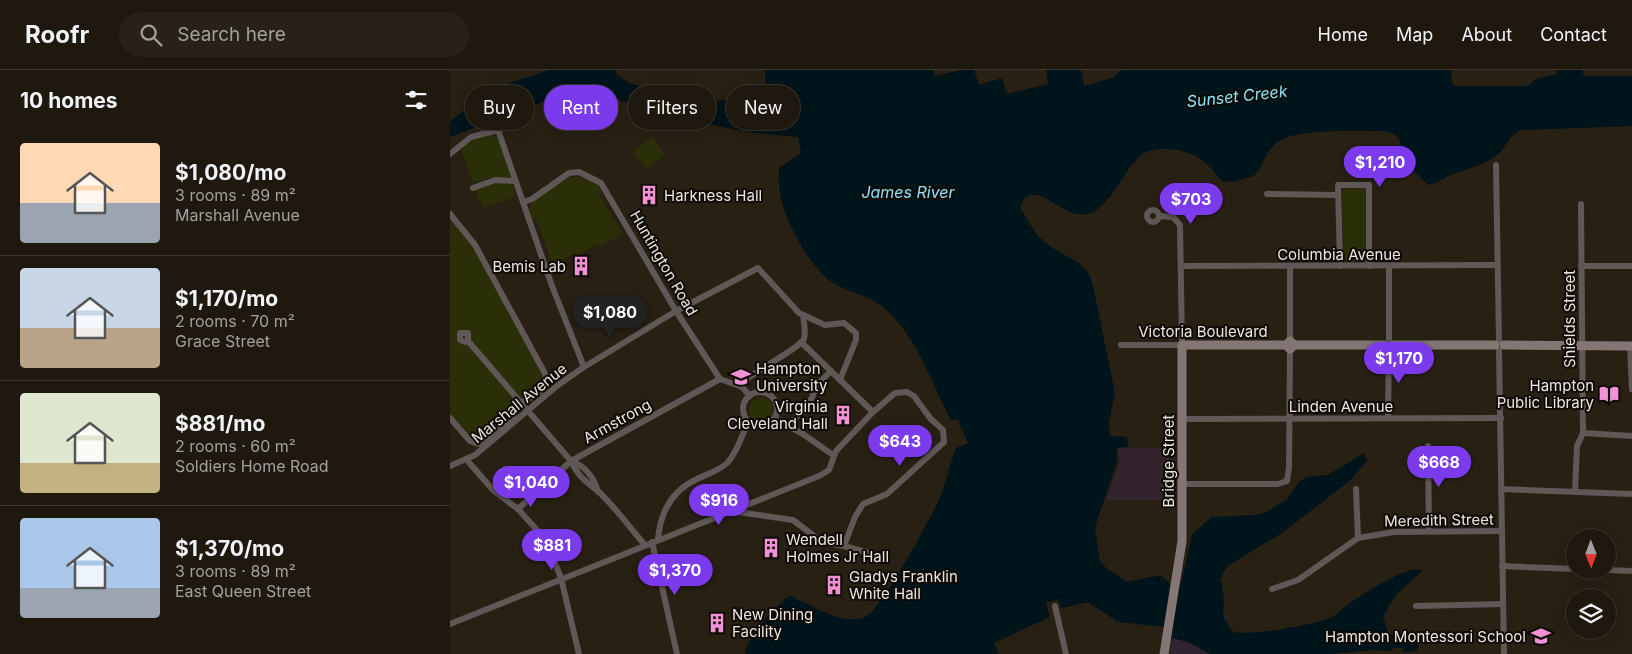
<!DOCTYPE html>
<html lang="en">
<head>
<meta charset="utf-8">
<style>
	body { margin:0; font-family:Inter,sans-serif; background:#272118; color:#f1f3f6; height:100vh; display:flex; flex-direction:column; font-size:19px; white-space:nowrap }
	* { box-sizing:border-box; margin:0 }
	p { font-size:16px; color:#a1a09e }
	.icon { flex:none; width:28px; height:28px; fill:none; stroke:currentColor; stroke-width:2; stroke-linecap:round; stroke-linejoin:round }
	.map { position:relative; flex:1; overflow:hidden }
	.details { display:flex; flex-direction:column; background:#1f180f; width:450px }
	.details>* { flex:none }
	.hud { position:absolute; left:15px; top:15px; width:475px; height:45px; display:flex; gap:10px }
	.needle { width:32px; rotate:179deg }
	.buttons { position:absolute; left:1116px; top:459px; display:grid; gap:10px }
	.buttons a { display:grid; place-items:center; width:50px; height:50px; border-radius:50%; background:#1f180f; box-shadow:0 2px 12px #0003,0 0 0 1px #3c372f; font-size:25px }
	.price { position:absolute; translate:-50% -42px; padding:0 11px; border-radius:18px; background:#7c3aed; color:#fff; font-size:16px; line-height:32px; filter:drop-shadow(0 1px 2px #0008) }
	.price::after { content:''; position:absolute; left:50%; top:30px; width:15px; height:11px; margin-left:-8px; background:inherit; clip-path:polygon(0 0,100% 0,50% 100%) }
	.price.active { background:#222; color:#fff }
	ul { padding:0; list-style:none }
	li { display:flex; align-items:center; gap:15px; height:125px; padding:0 20px }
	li+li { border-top:1px solid #3c372f }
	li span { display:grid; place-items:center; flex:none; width:140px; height:100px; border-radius:5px; color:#555 }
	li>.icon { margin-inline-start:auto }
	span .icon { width:60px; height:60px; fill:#fffc; stroke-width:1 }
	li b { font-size:21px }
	h2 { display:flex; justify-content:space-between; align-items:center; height:60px; padding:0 20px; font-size:21px }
	.pill { padding:0 18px; border-radius:22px; background:#1f180f; box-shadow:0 2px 12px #0003,0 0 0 1px #3c372f; font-size:18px; line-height:45px }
	.pill.active { background:#7c3aed; color:#fff }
	header { display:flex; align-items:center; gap:30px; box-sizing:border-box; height:70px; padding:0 25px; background:#1f180f; border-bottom:1px solid #3c372f }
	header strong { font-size:24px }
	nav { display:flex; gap:28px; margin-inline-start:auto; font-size:18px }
	.search { width:350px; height:45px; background:#272118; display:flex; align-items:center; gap:12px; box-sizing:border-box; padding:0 18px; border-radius:28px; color:#a1a09e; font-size:19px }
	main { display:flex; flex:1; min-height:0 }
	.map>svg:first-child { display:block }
	.commercial { fill:#302432 }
	.industrial { fill:#33232d }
	.green { fill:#2b2f08 }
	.water { fill:#00141b }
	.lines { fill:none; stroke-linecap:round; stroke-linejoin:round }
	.street { stroke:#605757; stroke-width:6 }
	.secondary { stroke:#837675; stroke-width:9 }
	.labels { text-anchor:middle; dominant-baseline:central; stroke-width:4; stroke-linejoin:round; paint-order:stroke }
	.poi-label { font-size:15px; fill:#ede7df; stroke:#0e0a06; text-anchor:start }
	.street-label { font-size:15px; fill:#ede7df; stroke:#0e0a06 }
	.water-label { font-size:16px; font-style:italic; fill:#8be2fa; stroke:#0e0a06 }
</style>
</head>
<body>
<header>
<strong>Roofr</strong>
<div class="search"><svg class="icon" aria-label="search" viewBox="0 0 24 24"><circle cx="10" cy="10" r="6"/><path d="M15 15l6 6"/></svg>Search here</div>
<nav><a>Home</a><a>Map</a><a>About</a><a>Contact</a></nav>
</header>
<main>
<section class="details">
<h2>10 homes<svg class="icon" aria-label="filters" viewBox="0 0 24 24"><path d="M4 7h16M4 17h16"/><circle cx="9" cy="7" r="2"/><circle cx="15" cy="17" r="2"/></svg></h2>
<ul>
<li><span style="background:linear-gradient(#ffd9b3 60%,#9aa5b1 0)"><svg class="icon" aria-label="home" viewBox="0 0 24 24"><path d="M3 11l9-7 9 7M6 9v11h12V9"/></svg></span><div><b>$1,080/mo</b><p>3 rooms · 89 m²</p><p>Marshall Avenue</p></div></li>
<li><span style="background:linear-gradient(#c9d6e8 60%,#b9a48a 0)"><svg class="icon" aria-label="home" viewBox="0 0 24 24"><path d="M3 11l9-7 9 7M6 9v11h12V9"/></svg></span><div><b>$1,170/mo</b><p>2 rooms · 70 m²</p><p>Grace Street</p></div></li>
<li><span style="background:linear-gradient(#dfe7d0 70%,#c2b280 0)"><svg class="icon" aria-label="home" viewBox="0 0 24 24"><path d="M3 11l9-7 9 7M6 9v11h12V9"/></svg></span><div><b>$881/mo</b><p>2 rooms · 60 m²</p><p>Soldiers Home Road</p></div></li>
<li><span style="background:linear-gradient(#a9c7e8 70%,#9aa5b1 0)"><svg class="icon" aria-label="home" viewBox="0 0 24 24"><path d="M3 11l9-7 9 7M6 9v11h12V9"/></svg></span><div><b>$1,370/mo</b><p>3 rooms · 89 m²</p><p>East Queen Street</p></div></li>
</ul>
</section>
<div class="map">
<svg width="1182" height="584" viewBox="0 0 1182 584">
	<rect width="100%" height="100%" fill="#292014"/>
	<path class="commercial" d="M723 568 739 573 760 584H720Z"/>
	<path class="industrial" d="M667 377 725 378 724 430H656L670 392Z"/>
	<g class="green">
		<path d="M42 64 49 70 61 108 45 107 25 112 22 111 11 80 19 71Z"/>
		<path d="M202 67 215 85 197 99 183 82Z"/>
		<path d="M126 106 147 114 152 120 148 123 173 164 150 177 148 174 127 185 125 183 103 195 86 148 81 149C80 144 79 138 81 133 87 125 116 107 126 106Z"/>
		<path d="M45 111 62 113 65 126 33 138 25 119Z"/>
		<path d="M892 119H916V192H893Z"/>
		<path d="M0 140 27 174 104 316 30 379 23 377 0 351Z"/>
		<circle cx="311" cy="340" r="12"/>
	</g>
	<path class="water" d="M99 0H167L166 4 179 13 190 16 261 31 315 29V0H483L485 6 511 0H524L529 15 552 8 557 24 598 14 596 0H631L634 16 662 8 672 0H1001L1002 13 1005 16H1078L1085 9 1107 4V0H1132L1134 6H1182V56L1071 60C1055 68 1057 78 1047 85 1032 96 1019 98 1003 104 994 107 988 114 978 115L966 103 948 68 944 64 933 61C907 62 845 57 825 74 815 83 813 96 804 106L782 112 772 111C765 103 757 92 747 87 733 78 702 75 689 87 672 103 665 128 645 141 615 159 583 99 570 138L587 165 601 177 629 193 637 201 642 211 665 323 659 351 660 366 677 367 678 377 667 378V392L645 457 649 488 655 497 677 512 711 505 727 520 732 510 742 464 762 447 807 445 816 442 836 430 849 412 857 407 878 405 914 383 917 390 902 409 832 463 779 495 774 501 771 510 774 530 773 546 782 561 790 563C814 563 857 556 880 548 887 545 892 539 898 534 914 524 955 495 973 500L946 525 933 546 938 563 966 572 969 577 966 581 954 582 953 578H943L941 581 923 580 880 584H760L739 572 713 566 714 557 668 552 638 532 611 538 608 529 596 533 600 547 544 573 549 584H295C295 570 328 532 340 526 361 534 393 557 415 547 431 541 483 444 491 425 497 410 500 393 506 378L518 373 508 350H501C480 311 468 267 433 237 419 225 400 223 385 214 363 202 340 159 333 136 329 123 329 111 329 98L351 83 348 67 297 62 202 43 150 22 130 18 0 67V52L19 36 21 28 26 24Z"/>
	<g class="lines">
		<g class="street">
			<path d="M0 84 21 67 48 60 102 216 134 297"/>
			<path d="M1046 95 1049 271"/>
			<path d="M23 118 45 110 65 111"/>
			<path d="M817 124 888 125"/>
			<path d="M73 132 82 129 119 103 129 102 151 113 226 241 270 309"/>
			<circle cx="703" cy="146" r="6"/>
			<path d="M0 144 25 175 98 309 97 314 90 322 71 333 62 347 29 374 20 371 0 348"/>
			<path d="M731 196 1047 195"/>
			<path d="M890 196 888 115H919V196"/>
			<path d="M939 196V271"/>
			<path d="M1131 196H1182"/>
			<path d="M840 197V271"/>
			<path d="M18 271 15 272 10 270V263H18V271L121 391C129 408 136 411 149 422 166 438 180 458 195 475"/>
			<path d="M351 272 423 342"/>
			<path d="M671 275H732L730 155 723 147 709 146"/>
			<path d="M1180 276 1182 319"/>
			<path d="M1049 280 1054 584"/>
			<path d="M289 315C301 303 350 278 354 269 356 262 354 252 353 245"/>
			<circle cx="310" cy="339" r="17"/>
			<path d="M324 348 353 364 383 385"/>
			<path d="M938 348 939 279"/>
			<path d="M731 349 1051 348"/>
			<path d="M339 356 362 328 366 316 381 301"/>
			<path d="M1133 363 1182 366"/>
			<path d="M978 376 979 461"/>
			<path d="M16 389 43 420 68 439 95 469 111 508 129 584"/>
			<path d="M121 391C135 396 144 407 148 422"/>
			<path d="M0 396 25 385 108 315 134 297 226 241 308 198 349 243 375 255 394 253 406 263V270L390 310"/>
			<path d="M732 414H828L837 411 839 398 840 279"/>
			<path d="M906 419 908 468"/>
			<path d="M1051 419 1182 424"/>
			<path d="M1125 422 1127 376 1133 363 1131 134"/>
			<path d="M68 439 121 391 270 309 292 317 300 326"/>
			<path d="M281 441 343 450 372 472 394 476 426 485"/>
			<path d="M208 470C210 443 221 421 247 409 257 404 269 401 277 393 288 382 291 365 299 352"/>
			<path d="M202 472 227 584"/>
			<path d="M1052 496 1125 499"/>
			<path d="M1158 500 1182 501"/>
			<path d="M822 519 848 510 908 468 944 462 1052 461"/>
			<path d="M605 536 616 584"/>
			<path d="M966 536 1053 534"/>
			<path d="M0 554 369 406 379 400 386 381 423 342 445 323 457 322 464 326 480 348 493 360 494 372 437 424 413 434 405 447 394 476"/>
		</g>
		<g class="secondary">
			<path d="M844 275H934"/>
			<path d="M943 275H1045"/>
			<path d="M1054 275 1182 276"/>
			<path d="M714 584 732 471V275H836L840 279 844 275 840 271 836 275"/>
		</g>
	</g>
	<defs>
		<symbol id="building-bare" viewBox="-9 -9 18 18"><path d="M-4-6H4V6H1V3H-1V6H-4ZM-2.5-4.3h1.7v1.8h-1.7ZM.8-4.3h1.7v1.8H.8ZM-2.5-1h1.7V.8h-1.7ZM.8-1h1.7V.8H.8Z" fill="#f391d6" stroke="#0e0a06" stroke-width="2.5" paint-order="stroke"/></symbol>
		<symbol id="university-bare" viewBox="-9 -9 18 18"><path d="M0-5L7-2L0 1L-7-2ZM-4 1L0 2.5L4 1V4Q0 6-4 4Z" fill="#f391d6" stroke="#0e0a06" stroke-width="2.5" paint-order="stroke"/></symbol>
		<symbol id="library-bare" viewBox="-9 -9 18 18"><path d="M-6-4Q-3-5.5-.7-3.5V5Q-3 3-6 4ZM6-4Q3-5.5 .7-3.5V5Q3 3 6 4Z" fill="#f391d6" stroke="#0e0a06" stroke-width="2.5" paint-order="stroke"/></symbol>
		<symbol id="school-bare" viewBox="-9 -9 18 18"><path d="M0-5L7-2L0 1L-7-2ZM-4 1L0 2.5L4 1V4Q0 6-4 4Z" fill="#f391d6" stroke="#0e0a06" stroke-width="2.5" paint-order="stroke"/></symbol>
	</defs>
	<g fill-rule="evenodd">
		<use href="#building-bare" x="185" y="111" width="28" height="28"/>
		<use href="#building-bare" x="117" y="182" width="28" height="28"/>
		<use href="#university-bare" x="277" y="293" width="28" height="28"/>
		<use href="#library-bare" x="1145" y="310" width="28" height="28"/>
		<use href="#building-bare" x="379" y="331" width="28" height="28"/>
		<use href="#building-bare" x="307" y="464" width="28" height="28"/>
		<use href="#building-bare" x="370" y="501" width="28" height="28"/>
		<use href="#building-bare" x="253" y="539" width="28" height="28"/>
		<use href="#school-bare" x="1077" y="552" width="28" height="28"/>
	</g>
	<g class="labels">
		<g class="poi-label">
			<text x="214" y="125">Harkness Hall</text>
			<text x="116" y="196" text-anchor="end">Bemis Lab</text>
			<text x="306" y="298">Hampton<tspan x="306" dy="17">University</tspan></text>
			<text x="1144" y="315" text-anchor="end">Hampton<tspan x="1144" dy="17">Public Library</tspan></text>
			<text x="378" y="336" text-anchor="end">Virginia<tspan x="378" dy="17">Cleveland Hall</tspan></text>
			<text x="336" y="469">Wendell<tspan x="336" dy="17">Holmes Jr Hall</tspan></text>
			<text x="399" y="506">Gladys Franklin<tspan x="399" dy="17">White Hall</tspan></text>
			<text x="282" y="544">New Dining<tspan x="282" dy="17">Facility</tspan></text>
			<text x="1076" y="566" text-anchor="end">Hampton Montessori School</text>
		</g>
		<g class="street-label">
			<text x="889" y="184">Columbia Avenue</text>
			<text transform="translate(214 193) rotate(60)">Huntington Road</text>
			<text transform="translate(1119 249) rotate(-90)">Shields Street</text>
			<text x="753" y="261">Victoria Boulevard</text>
			<text transform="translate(69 333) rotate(-39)">Marshall Avenue</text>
			<text x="891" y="336">Linden Avenue</text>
			<text transform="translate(167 351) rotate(-29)">Armstrong</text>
			<text transform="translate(718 391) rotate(-90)">Bridge Street</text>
			<text transform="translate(989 450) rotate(-1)">Meredith Street</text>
		</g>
		<g class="water-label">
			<text transform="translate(787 26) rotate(-6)">Sunset Creek</text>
			<text x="458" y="122">James River</text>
		</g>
	</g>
</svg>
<div class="buttons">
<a><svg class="needle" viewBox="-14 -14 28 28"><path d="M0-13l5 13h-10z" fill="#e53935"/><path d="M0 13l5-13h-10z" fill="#a1a09e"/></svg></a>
<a><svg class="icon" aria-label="layers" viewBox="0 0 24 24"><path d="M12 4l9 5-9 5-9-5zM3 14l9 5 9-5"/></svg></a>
</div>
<b class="price" style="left:930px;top:118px">$1,210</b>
<b class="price" style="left:741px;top:155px">$703</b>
<b class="price active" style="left:160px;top:268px">$1,080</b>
<b class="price" style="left:949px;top:314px">$1,170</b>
<b class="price" style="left:450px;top:397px">$643</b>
<b class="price" style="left:989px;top:418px">$668</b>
<b class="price" style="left:81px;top:438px">$1,040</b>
<b class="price" style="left:269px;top:456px">$916</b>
<b class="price" style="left:102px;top:501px">$881</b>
<b class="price" style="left:225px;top:526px">$1,370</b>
<div class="hud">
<a class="pill">Buy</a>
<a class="pill active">Rent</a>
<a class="pill">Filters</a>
<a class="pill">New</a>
</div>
</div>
</main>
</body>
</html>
